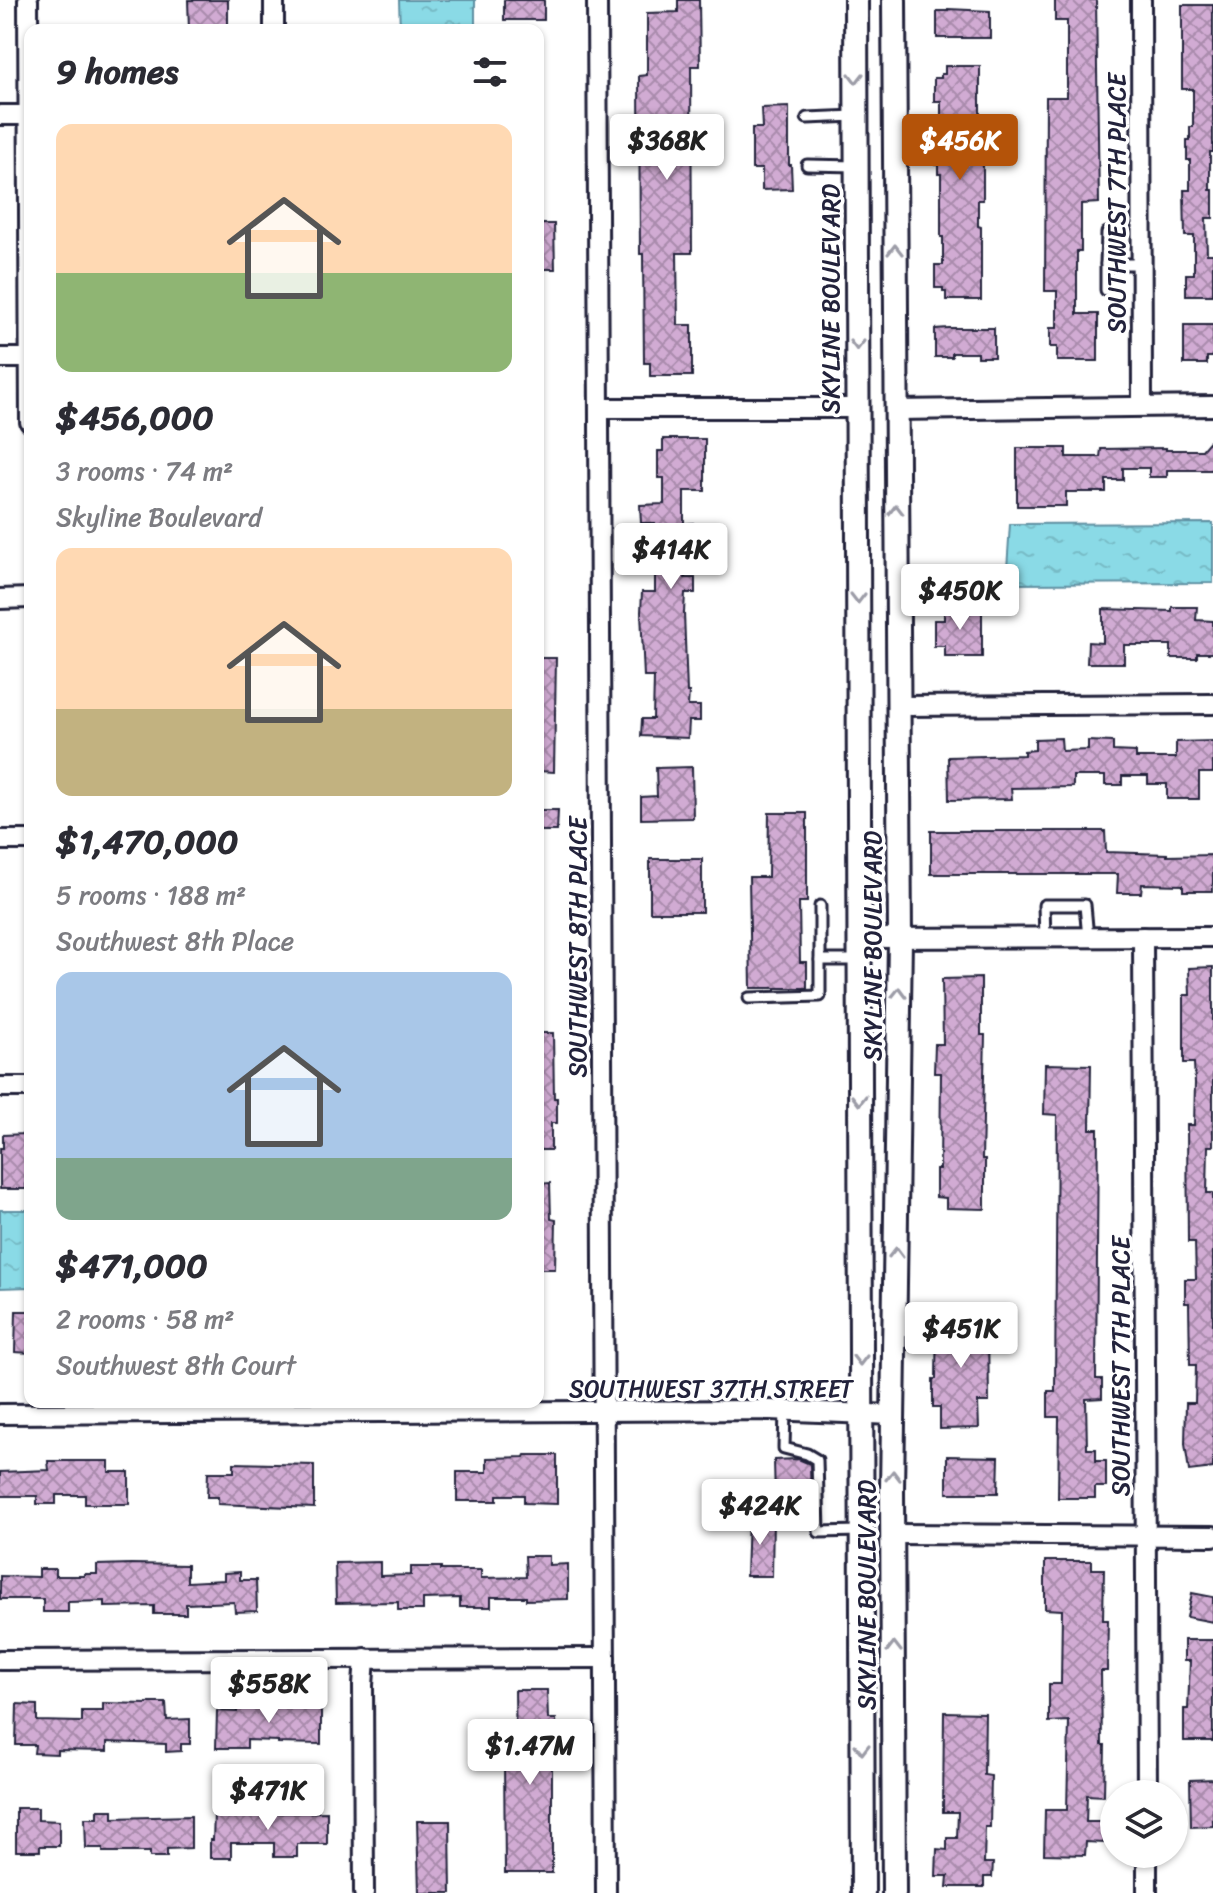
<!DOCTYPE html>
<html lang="en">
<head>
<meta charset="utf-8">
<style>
	body { margin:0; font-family:Sriracha,sans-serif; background:#f7f7f7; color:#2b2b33; height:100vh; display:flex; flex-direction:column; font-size:30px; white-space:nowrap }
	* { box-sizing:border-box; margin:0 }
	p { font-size:26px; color:#7c7c81 }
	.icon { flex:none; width:44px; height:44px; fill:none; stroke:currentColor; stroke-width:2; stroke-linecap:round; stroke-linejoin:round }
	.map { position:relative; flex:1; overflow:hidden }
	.details { position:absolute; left:24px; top:24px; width:520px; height:1384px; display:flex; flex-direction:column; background:#fff; border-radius:16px; box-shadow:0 2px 6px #0004 }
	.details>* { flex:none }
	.buttons { position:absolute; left:1100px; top:1780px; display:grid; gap:16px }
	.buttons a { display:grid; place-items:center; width:88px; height:88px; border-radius:50%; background:#fff; box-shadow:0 2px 6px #0004; font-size:40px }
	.price { position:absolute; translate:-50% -68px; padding:0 18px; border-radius:8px; background:#fff; color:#222; font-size:26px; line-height:52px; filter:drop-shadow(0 2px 4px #0008) }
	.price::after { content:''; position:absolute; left:50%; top:48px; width:24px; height:18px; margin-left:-12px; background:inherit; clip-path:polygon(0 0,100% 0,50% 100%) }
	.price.on { background:#b45309; color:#fff }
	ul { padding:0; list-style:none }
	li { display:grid; align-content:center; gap:16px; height:424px; padding:0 32px }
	li span { display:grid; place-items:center; height:248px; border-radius:16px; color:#555 }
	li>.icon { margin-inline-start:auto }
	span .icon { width:144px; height:144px; fill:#fffc; stroke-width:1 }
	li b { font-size:34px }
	h2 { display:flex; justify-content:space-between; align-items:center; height:96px; padding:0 32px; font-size:34px }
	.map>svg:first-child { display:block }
	.water { fill:url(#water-ripples); stroke:#6090a2; stroke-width:2 }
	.building { fill:url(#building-cross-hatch); stroke:#22223b; stroke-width:2 }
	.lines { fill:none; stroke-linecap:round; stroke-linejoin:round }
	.service-casing { stroke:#22223b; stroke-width:15 }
	.minor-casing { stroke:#22223b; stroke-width:24 }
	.tertiary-casing { stroke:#22223b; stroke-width:28 }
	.service { stroke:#fff; stroke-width:9 }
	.minor { stroke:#fff; stroke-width:18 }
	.tertiary { stroke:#fff; stroke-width:22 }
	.oneway { stroke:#9c9ca7 }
	.labels { text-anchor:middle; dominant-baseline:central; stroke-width:7; stroke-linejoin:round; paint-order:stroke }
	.street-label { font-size:24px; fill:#22223b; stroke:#fff }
</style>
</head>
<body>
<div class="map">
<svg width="1213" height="1893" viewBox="0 0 1213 1893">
	<defs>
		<pattern id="water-ripples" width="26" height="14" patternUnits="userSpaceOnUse" patternTransform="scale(2)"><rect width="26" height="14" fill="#8adae6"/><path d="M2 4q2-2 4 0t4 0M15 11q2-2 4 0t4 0" fill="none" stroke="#77bbc6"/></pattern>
		<pattern id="building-cross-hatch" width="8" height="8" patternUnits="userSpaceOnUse" patternTransform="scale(2)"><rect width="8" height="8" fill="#d1abd3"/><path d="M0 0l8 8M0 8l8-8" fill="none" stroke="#a98bac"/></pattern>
	</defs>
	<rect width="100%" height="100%" fill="#fff"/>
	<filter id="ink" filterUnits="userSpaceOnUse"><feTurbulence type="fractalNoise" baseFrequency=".0125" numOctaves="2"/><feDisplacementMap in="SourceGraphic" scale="16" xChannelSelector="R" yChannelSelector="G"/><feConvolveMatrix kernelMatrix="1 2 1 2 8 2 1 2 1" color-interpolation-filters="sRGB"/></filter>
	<g filter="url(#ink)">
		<g class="water">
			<path d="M399 0H475V30H400Z"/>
			<path d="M1213 523V583L1006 584 1010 524Z"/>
			<path d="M0 1210H30V1287L0 1288Z"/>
		</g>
		<g class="building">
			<path d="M188 0H228V30H189Z"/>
			<rect x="504" y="0" width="40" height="20"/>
			<path d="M678 0H699L700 66H691L692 253H677L678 325H692V376H650V363H644L643 254H640L639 76 647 75V13L678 12Z"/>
			<path d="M1055 0H1096L1099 203 1081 204V251H1077V314H1098V361H1057V347H1050V328H1057V291H1045L1046 97H1067V21H1055Z"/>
			<path d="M1182 5H1213V152H1210V190H1213V218H1206L1207 254H1213V295H1186V274H1194V236H1185L1184 190H1190V160H1187V140H1190V127H1193V89H1182Z"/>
			<path d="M948 9 990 11V38H937V11H948Z"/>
			<path d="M945 66H980V130H983V200H978V226L981 227V300H946V292H943V288H935V265H943V237H941V174H938V165H935V136H938V127H941V101H934V78H941V74H945Z"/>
			<path d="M789 107V165H791L792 189 762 190V169H752V128H762L761 108Z"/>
			<path d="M538 224H554L555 269H538Z"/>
			<path d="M1184 325H1213V357H1207V364H1184Z"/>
			<path d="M949 328H994V357H978V353H952V357H935V329Z"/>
			<path d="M1213 437V470H1167V477H1149V468H1123V480H1106V492H1066V506H1017V448H1066V457H1100L1101 449 1166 448V450H1202Z"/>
			<path d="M663 439H705V491H684V524L693 523V538H684L685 578H695V593H685L684 613 687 692H689L688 706H700V721H689L688 738 641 736 642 719H653L654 677H644L641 612 642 592H655V523H641L640 505 664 504V478H658V451H663Z"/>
			<path d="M1172 607H1197L1196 620 1213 621V653H1197V658H1171V645H1124V663H1087L1088 642 1103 643V609L1172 611Z"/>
			<path d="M944 608H982V657H945V646H934V620H944Z"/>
			<path d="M538 658H556L554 772 538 771Z"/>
			<path d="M1061 738 1062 751 1088 750V741L1113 742V751L1136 752V758H1176V742L1213 741V773H1199V799H1167V784H1148V776H1122V785H1105V776H1073V787L1011 788 1012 799 949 800 948 757 1024 755V751L1035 750V739Z"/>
			<path d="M692 767 693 818 641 819V797L657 796 656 768Z"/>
			<path d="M538 810H558L557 831H538Z"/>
			<path d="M769 813H807V902H799L800 962H807V988H751L749 877H768Z"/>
			<path d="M931 831H1105L1106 852 1167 854V856L1213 855V891H1183V885L1142 884 1141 893H1117L1118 874H931Z"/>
			<rect x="650" y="859" width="52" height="53"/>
			<path d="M1213 967V1146H1208L1207 1193H1213V1468L1189 1471 1185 1444 1186 1403H1195L1196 1365H1190L1189 1303H1185V1279H1196L1195 1242H1188L1187 1125H1194L1195 1083 1194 1063H1184V995H1190L1189 968Z"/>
			<path d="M981 978V1035H985L982 1159H985V1209L946 1208V1198L936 1197V1169H940L941 1073H934L935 1044H943L942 979Z"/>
			<path d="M538 1033H553L554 1098H557V1123H551V1150H538Z"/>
			<path d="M1045 1064 1091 1065 1090 1129H1098L1096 1379H1102V1398L1086 1399 1087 1449H1096V1461H1106V1487H1095V1498H1058L1059 1417H1048V1391H1055L1057 1115 1044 1114Z"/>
			<path d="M25 1134 26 1189H0V1148H3V1135Z"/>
			<path d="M550 1183 551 1219 556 1220 555 1269H538V1184Z"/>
			<path d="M16 1311H30V1353L15 1352Z"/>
			<path d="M937 1314 982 1315V1328H988L989 1402H978L979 1428 940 1429V1407H933V1379H936Z"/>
			<path d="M525 1455H557V1504L524 1503V1495H497V1501H457V1472H487V1458L524 1457Z"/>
			<path d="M947 1456 999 1457 998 1493H947Z"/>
			<path d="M798 1459 810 1464 811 1499 775 1500 774 1460Z"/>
			<path d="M48 1461H109V1472H129V1504H85V1495H56V1504H37V1496H0V1472L49 1470Z"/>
			<path d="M234 1463 314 1465V1508L218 1504V1497H207L208 1472H234Z"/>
			<path d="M748 1517 773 1518 772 1576H746Z"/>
			<path d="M525 1556H549V1565L568 1564V1599L526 1600V1597H491V1607H460V1598L423 1599V1610H398V1602L336 1603 335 1563 380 1562V1576L411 1575V1567H441V1570H481V1578L526 1577Z"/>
			<path d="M1045 1561H1092V1569H1104L1103 1620H1108L1107 1671H1101L1102 1745H1105L1104 1796 1087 1795 1086 1822H1104V1843L1086 1842 1085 1855 1044 1854 1045 1810H1067L1069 1721 1049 1722V1684H1061L1062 1610 1045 1609Z"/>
			<path d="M131 1564 187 1565V1582L224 1580V1573L240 1572V1580H256L257 1611 235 1612 234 1602 186 1604V1614H154V1606L105 1607V1601L68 1602V1612H43V1599H0V1576L39 1577V1569H55V1576H84V1574H97V1565Z"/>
			<path d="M1192 1593 1213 1597V1622L1187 1617Z"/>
			<path d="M1184 1640H1213V1741H1184V1709H1188L1190 1661H1184Z"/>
			<path d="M515 1690H547L548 1719H556L557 1738H552V1873H505L504 1757H516Z"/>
			<path d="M103 1703 147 1704V1703H166L167 1720 190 1719V1744H181V1751L166 1752V1744L107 1742V1751L57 1750V1754L34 1753 35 1745H16L17 1704 37 1705V1721L82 1722V1711H103Z"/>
			<path d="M237 1703H256V1705L321 1706V1744L278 1743V1741L247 1740V1748H216L217 1711 237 1712Z"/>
			<path d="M944 1712 985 1713 984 1775 991 1776 990 1827H985L984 1863H993L992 1877H984V1887H947L948 1876H936L937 1849 947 1850V1838H957L958 1812H943Z"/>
			<path d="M1213 1779V1826L1191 1827 1190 1780Z"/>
			<path d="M16 1808H38V1820L59 1821V1846H40V1851H16Z"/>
			<path d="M98 1810H113V1818L191 1816V1848L167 1849V1857H150V1852H103V1848H86L85 1818H98Z"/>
			<path d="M327 1812V1844H297V1857H274V1843H231V1858H210V1840H213L214 1814Z"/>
			<path d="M417 1821H450L451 1893H419Z"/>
		</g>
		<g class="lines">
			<defs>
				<g id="service">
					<path d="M807 118 856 116"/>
					<path d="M807 165 856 166"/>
					<path d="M1107 233 1106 264H1141"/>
					<path d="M1106 290V264"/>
					<path d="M820 906V960"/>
					<path d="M1045 938 1044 905H1085L1088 938"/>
					<path d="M749 998 820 996V960H859"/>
					<path d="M785 1411 784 1448 807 1454 817 1460 819 1532 860 1531"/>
				</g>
				<g id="minor">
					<path d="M28 0 30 422"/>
					<path d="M274 0V30"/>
					<path d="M597 0 606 1893"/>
					<path d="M1141 0 1142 406"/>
					<path d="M0 115H30"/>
					<path d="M0 358H30"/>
					<path d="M599 408H857"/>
					<path d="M896 410 1213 406"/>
					<path d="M0 599 30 598"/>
					<path d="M898 706 1213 704"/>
					<path d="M0 840H30"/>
					<path d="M1143 937 1147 1794"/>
					<path d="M859 938 1213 937"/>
					<path d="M0 1087H30"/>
					<path d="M0 1414 770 1410 893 1415"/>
					<path d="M893 1534 1213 1536"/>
					<path d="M0 1660 605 1658"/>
					<path d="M1147 1854V1893"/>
					<path d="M364 1893 363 1685 365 1658"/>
				</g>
				<g id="tertiary">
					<path d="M856 0 863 1893"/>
					<path d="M894 0 900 939 892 1490 894 1893"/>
				</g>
			</defs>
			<use href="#service" class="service-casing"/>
			<use href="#minor" class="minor-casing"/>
			<use href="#tertiary" class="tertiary-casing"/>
			<use href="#service" class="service"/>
			<use href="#minor" class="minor"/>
			<use href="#tertiary" class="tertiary"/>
		</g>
		<defs><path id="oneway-chevron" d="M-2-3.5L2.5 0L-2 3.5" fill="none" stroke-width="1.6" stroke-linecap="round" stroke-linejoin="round" transform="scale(2)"/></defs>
		<g class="oneway">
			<use href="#oneway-chevron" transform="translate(856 78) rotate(90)"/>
			<use href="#oneway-chevron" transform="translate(895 250) rotate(-90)"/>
			<use href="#oneway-chevron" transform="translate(857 345) rotate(90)"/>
			<use href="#oneway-chevron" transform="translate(896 510) rotate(-90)"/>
			<use href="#oneway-chevron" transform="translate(858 598) rotate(90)"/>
			<use href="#oneway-chevron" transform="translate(899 993) rotate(-89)"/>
			<use href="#oneway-chevron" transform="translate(859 1100) rotate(90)"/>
			<use href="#oneway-chevron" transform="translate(896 1253) rotate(-89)"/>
			<use href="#oneway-chevron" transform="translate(860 1360) rotate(90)"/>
			<use href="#oneway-chevron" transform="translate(893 1476) rotate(-89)"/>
			<use href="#oneway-chevron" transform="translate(894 1647) rotate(-90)"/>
			<use href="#oneway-chevron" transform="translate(862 1749) rotate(90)"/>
		</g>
	</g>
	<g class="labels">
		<g class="street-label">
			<text transform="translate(1117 203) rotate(-90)">SOUTHWEST 7TH PLACE</text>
			<text transform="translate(831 299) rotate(-90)">SKYLINE BOULEVARD</text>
			<text transform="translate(873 946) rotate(-90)">SKYLINE BOULEVARD</text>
			<text transform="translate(578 947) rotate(-90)">SOUTHWEST 8TH PLACE</text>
			<text transform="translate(1121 1366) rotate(-90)">SOUTHWEST 7TH PLACE</text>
			<text x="711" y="1389">SOUTHWEST 37TH STREET</text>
			<text transform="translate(867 1595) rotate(-90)">SKYLINE BOULEVARD</text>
		</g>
	</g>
</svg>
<div class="buttons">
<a><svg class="icon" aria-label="layers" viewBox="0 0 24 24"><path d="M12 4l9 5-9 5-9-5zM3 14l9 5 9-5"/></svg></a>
</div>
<b class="price" style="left:667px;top:182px">$368K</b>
<b class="price on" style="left:960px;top:182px">$456K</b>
<b class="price" style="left:671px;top:591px">$414K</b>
<b class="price" style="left:960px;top:632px">$450K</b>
<b class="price" style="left:961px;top:1370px">$451K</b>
<b class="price" style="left:760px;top:1547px">$424K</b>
<b class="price" style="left:269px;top:1725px">$558K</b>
<b class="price" style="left:530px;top:1787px">$1.47M</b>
<b class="price" style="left:268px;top:1832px">$471K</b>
<section class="details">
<h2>9 homes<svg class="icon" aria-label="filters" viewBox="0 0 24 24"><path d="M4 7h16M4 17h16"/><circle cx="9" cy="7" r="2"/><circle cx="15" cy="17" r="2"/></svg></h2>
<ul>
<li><span style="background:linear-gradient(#ffd9b3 60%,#8fb573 0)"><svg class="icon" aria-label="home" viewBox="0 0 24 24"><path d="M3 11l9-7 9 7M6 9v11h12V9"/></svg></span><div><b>$456,000</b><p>3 rooms · 74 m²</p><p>Skyline Boulevard</p></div></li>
<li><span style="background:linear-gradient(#ffd9b3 65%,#c2b280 0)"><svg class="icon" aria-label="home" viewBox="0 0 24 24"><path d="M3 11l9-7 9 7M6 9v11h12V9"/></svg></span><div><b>$1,470,000</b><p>5 rooms · 188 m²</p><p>Southwest 8th Place</p></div></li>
<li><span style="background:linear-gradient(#a9c7e8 75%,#7fa58c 0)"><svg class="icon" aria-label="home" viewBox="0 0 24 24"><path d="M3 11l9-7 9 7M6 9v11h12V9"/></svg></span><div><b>$471,000</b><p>2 rooms · 58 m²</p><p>Southwest 8th Court</p></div></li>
</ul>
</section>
</div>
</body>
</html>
